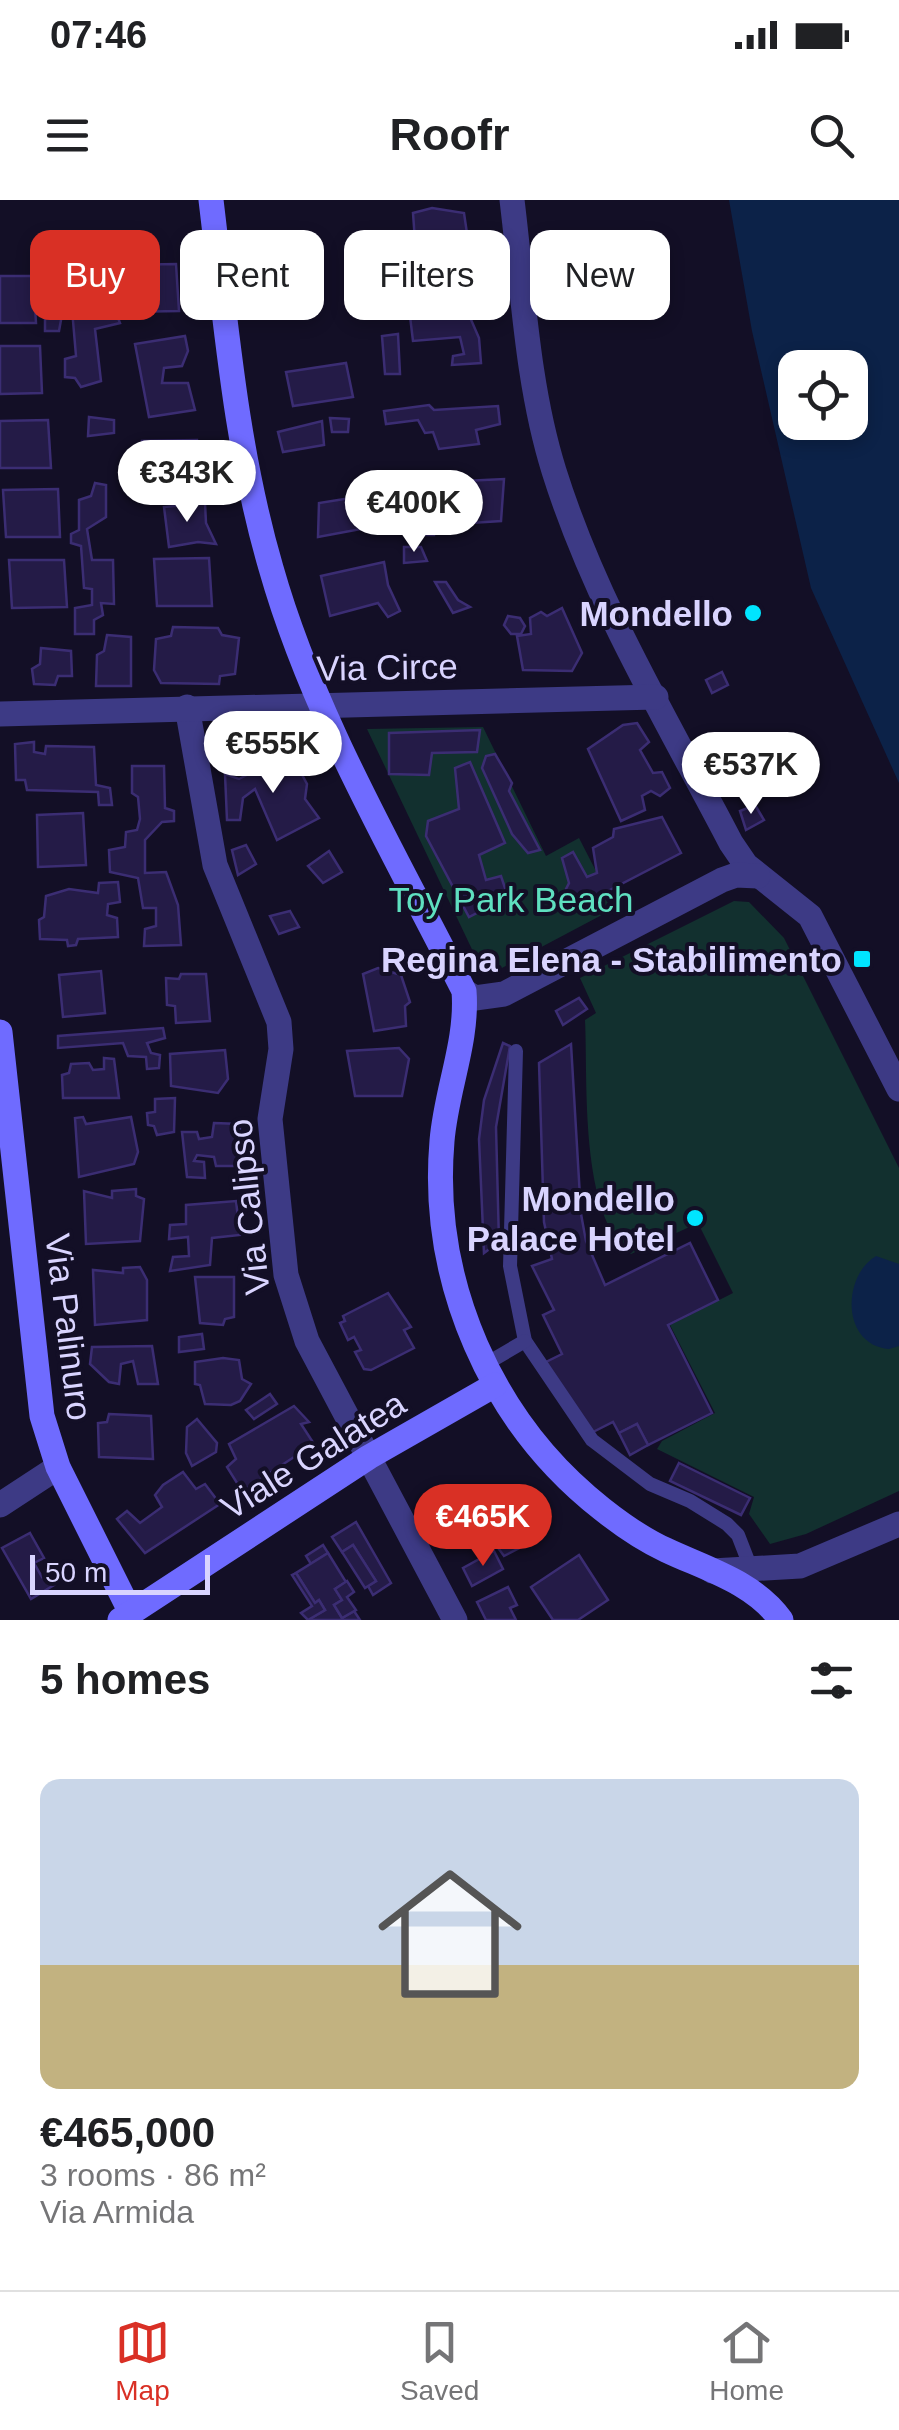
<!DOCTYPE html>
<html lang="en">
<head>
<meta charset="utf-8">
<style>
	body { margin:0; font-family:Helvetica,sans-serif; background:#f6f6f6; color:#202124; height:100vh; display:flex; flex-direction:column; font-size:38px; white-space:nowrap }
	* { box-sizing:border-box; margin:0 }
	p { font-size:32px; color:#757577 }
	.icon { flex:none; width:55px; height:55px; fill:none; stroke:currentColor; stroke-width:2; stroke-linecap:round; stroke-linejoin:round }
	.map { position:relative; height:1420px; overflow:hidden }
	.drawer { display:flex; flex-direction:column; background:#fff; flex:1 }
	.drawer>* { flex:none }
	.guide { position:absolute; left:30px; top:30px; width:840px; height:90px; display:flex; gap:20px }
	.fabs { position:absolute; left:778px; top:150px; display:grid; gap:20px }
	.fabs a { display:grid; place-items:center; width:90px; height:90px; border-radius:20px; background:#fff; box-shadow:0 5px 15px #0003; font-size:50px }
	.scale { position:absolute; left:30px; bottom:25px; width:180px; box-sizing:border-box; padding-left:10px; border:5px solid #d9d4ff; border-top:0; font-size:28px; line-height:35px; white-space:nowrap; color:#d9d4ff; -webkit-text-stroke:8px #130f26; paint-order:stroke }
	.price { position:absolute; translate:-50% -85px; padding:0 22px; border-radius:35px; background:#fff; color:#222; font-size:32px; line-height:65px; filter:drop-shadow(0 2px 5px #0008) }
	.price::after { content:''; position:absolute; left:50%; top:60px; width:30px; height:22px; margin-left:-15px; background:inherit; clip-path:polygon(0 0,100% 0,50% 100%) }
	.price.active { background:#d93025; color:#fff }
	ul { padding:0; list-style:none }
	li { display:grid; align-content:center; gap:20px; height:530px; padding:0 40px }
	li+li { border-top:2px solid #e0e0e0 }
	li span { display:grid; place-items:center; height:310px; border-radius:20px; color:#555 }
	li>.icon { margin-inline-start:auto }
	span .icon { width:180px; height:180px; fill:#fffc; stroke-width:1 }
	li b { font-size:42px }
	h2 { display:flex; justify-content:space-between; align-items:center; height:120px; padding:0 40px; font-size:42px }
	.chip { padding:0 35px; border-radius:20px; background:#fff; box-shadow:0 5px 15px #0003; font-size:35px; line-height:90px }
	.chip.active { background:#d93025; color:#fff }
	.status { display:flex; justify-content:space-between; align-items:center; height:70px; padding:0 50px; background:#fff; direction:ltr }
	.status svg { height:28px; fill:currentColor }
	header { display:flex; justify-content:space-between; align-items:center; height:130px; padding:0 40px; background:#fff; font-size:45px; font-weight:800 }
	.dock { display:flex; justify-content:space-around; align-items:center; height:140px; border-top:2px solid #e0e0e0; background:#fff; font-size:28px; color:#757577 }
	.dock a { display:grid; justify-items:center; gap:5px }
	.dock .active { color:#d93025 }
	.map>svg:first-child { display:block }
	.green { fill:#12302f }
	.water { fill:#0c2248; fill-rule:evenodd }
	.building { fill:#241b47; stroke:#3b2d73; stroke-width:2.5 }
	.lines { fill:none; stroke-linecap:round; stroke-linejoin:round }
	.service { stroke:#3d3a85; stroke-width:14 }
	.minor { stroke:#3d3a85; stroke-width:25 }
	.secondary { stroke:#6f6bff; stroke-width:25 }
	.poi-dot { fill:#00e5ff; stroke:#130f26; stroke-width:4 }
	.labels { text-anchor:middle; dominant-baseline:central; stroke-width:8; stroke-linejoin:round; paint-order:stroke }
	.poi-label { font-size:35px; font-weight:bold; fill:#d9d4ff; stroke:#130f26; text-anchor:end }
	.street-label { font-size:35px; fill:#d9d4ff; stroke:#130f26 }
	.park-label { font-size:35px; fill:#5fe0c0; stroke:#130f26 }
</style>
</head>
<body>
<div class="status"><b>07:46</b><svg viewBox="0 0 49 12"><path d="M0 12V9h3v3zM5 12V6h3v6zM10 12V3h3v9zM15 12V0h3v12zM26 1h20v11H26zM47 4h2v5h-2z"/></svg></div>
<header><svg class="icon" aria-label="menu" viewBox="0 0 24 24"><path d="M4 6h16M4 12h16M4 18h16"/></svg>Roofr<svg class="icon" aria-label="search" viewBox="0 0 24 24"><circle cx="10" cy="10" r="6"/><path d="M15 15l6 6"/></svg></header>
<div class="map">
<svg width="899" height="1420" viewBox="0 0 899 1420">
	<rect width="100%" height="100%" fill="#130f26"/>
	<g class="green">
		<path d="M483 527 546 656 579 638 615 708 500 769 479 764 367 529Z"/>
		<path d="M734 701 749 702 784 738 899 968V1291L806 1334 770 1344 749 1314 754 1297 657 1249 662 1241 715 1213 670 1125 733 1093 698 1023 631 1054C579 1017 588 880 585 820L596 813 580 778Z"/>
	</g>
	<g class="water">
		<path d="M729 0H899V583L811 388 752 131ZM795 168H850V222H795Z"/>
		<path d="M876 1056 899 1064V1146L889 1149C841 1145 842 1076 876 1056Z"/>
	</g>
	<g class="building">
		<path d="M432 8 464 13 468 40 457 46 458 57 422 60 416 55 413 13Z"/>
		<path d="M371 53H390V78L373 80Z"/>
		<path d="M63 54 91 58 94 102 115 110 120 123 95 129 101 181 81 187 75 178 65 177V159L76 156 72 109H63L59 131H45V115L54 111 61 90 72 85Z"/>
		<path d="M176 64 179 111 124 112 122 65Z"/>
		<path d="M0 76H33L36 123H0Z"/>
		<path d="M444 82 450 112 460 113 459 90 469 86V115L479 138 481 163 452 165 453 156 464 154 460 137 413 141 409 108 427 105V83Z"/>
		<path d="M398 134 400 174H385L382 136Z"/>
		<path d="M185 136 188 151 182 166 164 168 162 183H188L195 210 149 217 135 144Z"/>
		<path d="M0 146H40L42 193 0 194Z"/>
		<path d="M346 163 353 197 293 206 286 172Z"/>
		<path d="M429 205 434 210 498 206 500 224 476 230 479 244 439 249 433 232 425 233 418 220 386 224 384 211Z"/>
		<path d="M89 217 114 220V233L88 236Z"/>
		<path d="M330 218 349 219 348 232H332Z"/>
		<path d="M48 220 51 268H0V221Z"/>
		<path d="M322 221 324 245 283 252 278 232Z"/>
		<path d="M197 240 200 287 145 288 142 241Z"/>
		<path d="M504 279 501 321 455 324 453 309 461 305 464 281Z"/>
		<path d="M95 283 106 285V317L87 329 92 360H113L114 404 101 403 103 415 94 420V434H75V408L92 405V389L84 388 81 346 71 343V334L79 330V300L91 296Z"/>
		<path d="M58 289 60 337H6L3 290Z"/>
		<path d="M376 294 377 326 318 337 319 303Z"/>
		<path d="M416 295 418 313 410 318 404 298Z"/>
		<path d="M205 303 206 323 216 344 198 342 169 347 164 307Z"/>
		<path d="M434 321V335H420L416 323Z"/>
		<path d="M404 347H421L427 361 404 363Z"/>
		<path d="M209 358 212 406H157L154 359Z"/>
		<path d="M9 360H64L67 407 12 408Z"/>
		<path d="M384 362 388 385 400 411 388 417 378 403 330 416 321 376Z"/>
		<path d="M435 382H446L458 400 470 407 453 413Z"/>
		<path d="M562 408 582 453 572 471 523 470 517 436 531 434 530 418 541 412 547 416Z"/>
		<path d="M508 416 520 418 525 426 521 434H511L504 425Z"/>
		<path d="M173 427 218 428 222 435 239 438 235 474 220 476 219 484 161 483 154 470 156 439 171 436Z"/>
		<path d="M107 435 131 437V486H96L97 455 104 451Z"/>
		<path d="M41 448 71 451 72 476H58L55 485 34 484 32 469 40 464Z"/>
		<path d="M722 472 728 485 712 493 706 480Z"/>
		<path d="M637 523 649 542 640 550 653 573 662 572 670 588 660 596 651 591 642 596 645 610 621 621 588 549 623 525Z"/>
		<path d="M480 530 477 552 432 553 429 575 389 574V533Z"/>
		<path d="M34 542V552L45 554 46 546 94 547 96 585 110 588 112 605H99L98 592 27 590 25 580H16L15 544Z"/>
		<path d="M495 554 512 583 509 591 540 650 528 653 512 634 482 568 486 556Z"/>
		<path d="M277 559 294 560 307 584 305 599 319 618 277 640 255 589 243 598 240 620H227L225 574 239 579Z"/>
		<path d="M470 562 505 643 479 655 486 680 501 676 508 697 469 717 426 636 428 621 459 609 455 568Z"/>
		<path d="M132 566H164L165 608 174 611V621L162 622 145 640V673L166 672 178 705 181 745 144 746 145 729 156 726V708H143L138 678 110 672 109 650 125 647 126 632 137 630 140 619 138 597 132 593Z"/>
		<path d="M755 605 764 620 746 630 740 611Z"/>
		<path d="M83 613 86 665 38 667 37 615Z"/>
		<path d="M662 617 681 653 575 708 566 689 569 683 562 658 573 652 587 677 597 673 593 648 613 637 614 629Z"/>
		<path d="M246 645 256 664 238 675 232 650Z"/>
		<path d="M329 651 342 672 323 683 308 666Z"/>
		<path d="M118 682 120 702 108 704 107 715 117 718 118 737 78 739 76 745 68 746 67 740 40 739 39 720 44 717 46 696 69 689 98 693 99 683Z"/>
		<path d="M290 711 299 727 279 734 270 716Z"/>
		<path d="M378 768 401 775 410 802 405 806 406 826 374 831 363 774Z"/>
		<path d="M101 771 105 813 63 817 59 775Z"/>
		<path d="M181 774H206L210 821 176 823 175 806 167 805 166 778 179 779Z"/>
		<path d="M579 798 587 809 563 825 556 811Z"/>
		<path d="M163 828 165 838 147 843 151 853 160 855 159 868 147 869 146 857 128 856 123 843 58 848V836Z"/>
		<path d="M503 843 510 846 496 927 499 1042 484 1053 479 939 484 900Z"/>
		<path d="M571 844 581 1014 586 1041 605 1085 690 1043 718 1100 668 1125 712 1213 648 1245 637 1224 619 1233 613 1222 591 1233 542 1164 562 1154 543 1115 554 1110 532 1066 552 1059 544 1022 539 863Z"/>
		<path d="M399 848 409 859 402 896H355L347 851Z"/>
		<path d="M225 850 228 879 218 893 171 886 170 854Z"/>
		<path d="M104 858 114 859 119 898H63L62 875 69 873 71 864 89 863 93 870 104 869Z"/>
		<path d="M175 898 174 932 157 935 154 926 148 925 147 913 155 912V899Z"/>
		<path d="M83 917 86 924 131 917 138 952 134 964 79 977 75 918Z"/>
		<path d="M214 923 240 924 239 966H216L214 957 197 955 194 961 204 962 205 978 187 977 182 932H197L199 939 212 937Z"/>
		<path d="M136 989V996L144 999 140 1041 86 1044 84 991 112 998V991Z"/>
		<path d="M236 1001 240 1035 212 1038 210 1065 170 1071 173 1057 189 1056 188 1037 169 1039 170 1025 186 1024V1005Z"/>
		<path d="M140 1067 147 1080V1120L95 1125 93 1070 123 1073V1068Z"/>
		<path d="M195 1077H234V1117L225 1119 223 1125 200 1123Z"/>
		<path d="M388 1093 411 1127 404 1130 414 1148 371 1170 364 1169 355 1152 361 1150 354 1137 348 1140 340 1123 345 1121 343 1116Z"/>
		<path d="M202 1134 204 1149 179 1152V1137Z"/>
		<path d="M152 1146 158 1184H138L133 1161 121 1164 119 1184 109 1182 90 1164 92 1147Z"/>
		<path d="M223 1158 239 1160 242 1179 251 1184 240 1201 231 1205 205 1204 200 1185 195 1184V1162Z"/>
		<path d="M270 1194 277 1204 254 1219 246 1210Z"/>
		<path d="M294 1206 309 1222 301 1224 314 1244 242 1291 227 1267 236 1259 229 1244Z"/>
		<path d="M109 1214 151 1216 153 1259 99 1257 98 1223 107 1222Z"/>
		<path d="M197 1219 217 1243 216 1252 192 1266 186 1253 187 1227Z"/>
		<path d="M637 1224 648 1245 630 1255 619 1233Z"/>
		<path d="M679 1263 750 1298 741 1315 670 1281Z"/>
		<path d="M183 1272 196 1289 205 1284 220 1304 145 1353 117 1319 127 1311 140 1323 162 1307 155 1295 163 1285Z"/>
		<path d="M477 1307 494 1309 512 1322 521 1314 535 1340 504 1356 490 1337H467L461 1310Z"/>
		<path d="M461 1310 467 1337 450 1345 438 1323Z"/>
		<path d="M356 1322 391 1383 373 1395 368 1386 376 1381 353 1345 342 1352 332 1337Z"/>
		<path d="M30 1333 44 1358 34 1363 42 1377 48 1374 54 1385 31 1399 2 1348Z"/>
		<path d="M323 1345 328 1353 311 1364 306 1356Z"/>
		<path d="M353 1345 376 1381 365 1388 342 1352Z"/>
		<path d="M494 1351 503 1369 472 1386 463 1368Z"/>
		<path d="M328 1353 346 1382 335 1389 342 1400 334 1405 342 1418 354 1411 360 1420H308L325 1410 319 1400 315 1403 296 1373Z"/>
		<path d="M579 1355 608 1400 578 1420H553L531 1387Z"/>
		<path d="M296 1373 315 1403 319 1400 325 1410 308 1420 301 1413 312 1406 292 1375Z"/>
		<path d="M347 1381 354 1392 347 1397 356 1410 342 1418 334 1405 342 1400 335 1389Z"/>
		<path d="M508 1387 517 1405 510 1408 516 1420H486L477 1402Z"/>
	</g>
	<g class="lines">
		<g class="service">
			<path d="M516 851 510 1066 525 1141 592 1240 650 1284 690 1301 727 1324 738 1335 752 1371"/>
			<path d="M484 1165 525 1141"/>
		</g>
		<g class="minor">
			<path d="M512 0C523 89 527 185 554 271 595 402 668 522 731 643L746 665 810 716 899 889"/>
			<path d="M187 507 215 665 279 822 281 849 270 919 286 1075 307 1141 455 1420"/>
			<path d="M0 514 656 497"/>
			<path d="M464 791 475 798 504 794 722 680 736 675 758 676"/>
			<path d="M0 1305 58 1267"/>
			<path d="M712 1371 800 1366 899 1324"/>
		</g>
		<g class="secondary">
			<path d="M211 0C226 124 236 249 271 368 313 516 395 654 464 791 468 842 446 890 442 941 430 1081 491 1222 602 1309 621 1324 644 1340 666 1350 706 1369 754 1382 781 1420"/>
			<path d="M0 832 42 1216 58 1267 131 1413"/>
			<path d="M120 1420 369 1257 495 1185"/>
		</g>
	</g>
	<g class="poi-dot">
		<circle cx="753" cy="413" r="10"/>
		<rect x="852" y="749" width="20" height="20" rx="5"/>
		<circle cx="695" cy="1018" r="10"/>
	</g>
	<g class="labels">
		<g class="poi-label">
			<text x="733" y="413">Mondello</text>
			<text x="842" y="759">Regina Elena - Stabilimento</text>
			<text x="675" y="998">Mondello<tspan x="675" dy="40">Palace Hotel</tspan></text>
		</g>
		<g class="street-label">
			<text transform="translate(387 467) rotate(-1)">Via Circe</text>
			<text transform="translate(248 1007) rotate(-96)">Via Calipso</text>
			<text transform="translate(69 1127) rotate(83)">Via Palinuro</text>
			<text transform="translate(313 1255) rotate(-32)">Viale Galatea</text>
		</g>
		<g class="park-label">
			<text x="511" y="699">Toy Park Beach</text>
		</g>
	</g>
</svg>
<div class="fabs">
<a><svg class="icon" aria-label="locate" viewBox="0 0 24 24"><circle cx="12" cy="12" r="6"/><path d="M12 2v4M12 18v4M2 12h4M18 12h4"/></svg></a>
</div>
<div class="scale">50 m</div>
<b class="price" style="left:187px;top:325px">€343K</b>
<b class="price" style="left:414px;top:355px">€400K</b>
<b class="price" style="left:273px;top:596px">€555K</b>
<b class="price" style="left:751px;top:617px">€537K</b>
<b class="price active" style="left:483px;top:1369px">€465K</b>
<div class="guide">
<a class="chip active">Buy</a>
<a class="chip">Rent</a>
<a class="chip">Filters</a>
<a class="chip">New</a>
</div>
</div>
<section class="drawer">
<h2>5 homes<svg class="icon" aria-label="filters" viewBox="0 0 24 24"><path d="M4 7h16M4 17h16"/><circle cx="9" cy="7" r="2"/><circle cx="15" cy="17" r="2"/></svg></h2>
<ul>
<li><span style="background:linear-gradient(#c9d6e8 60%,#c2b280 0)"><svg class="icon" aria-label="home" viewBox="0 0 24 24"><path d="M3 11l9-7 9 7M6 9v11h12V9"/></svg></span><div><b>€465,000</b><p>3 rooms · 86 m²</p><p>Via Armida</p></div></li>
</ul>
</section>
<nav class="dock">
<a class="active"><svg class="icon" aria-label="map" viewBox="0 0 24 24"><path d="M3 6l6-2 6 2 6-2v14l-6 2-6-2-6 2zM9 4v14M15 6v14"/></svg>Map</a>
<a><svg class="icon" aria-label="saved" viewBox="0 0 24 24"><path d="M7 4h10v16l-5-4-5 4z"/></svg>Saved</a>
<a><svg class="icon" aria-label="home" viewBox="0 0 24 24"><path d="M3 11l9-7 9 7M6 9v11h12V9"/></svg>Home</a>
</nav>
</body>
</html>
